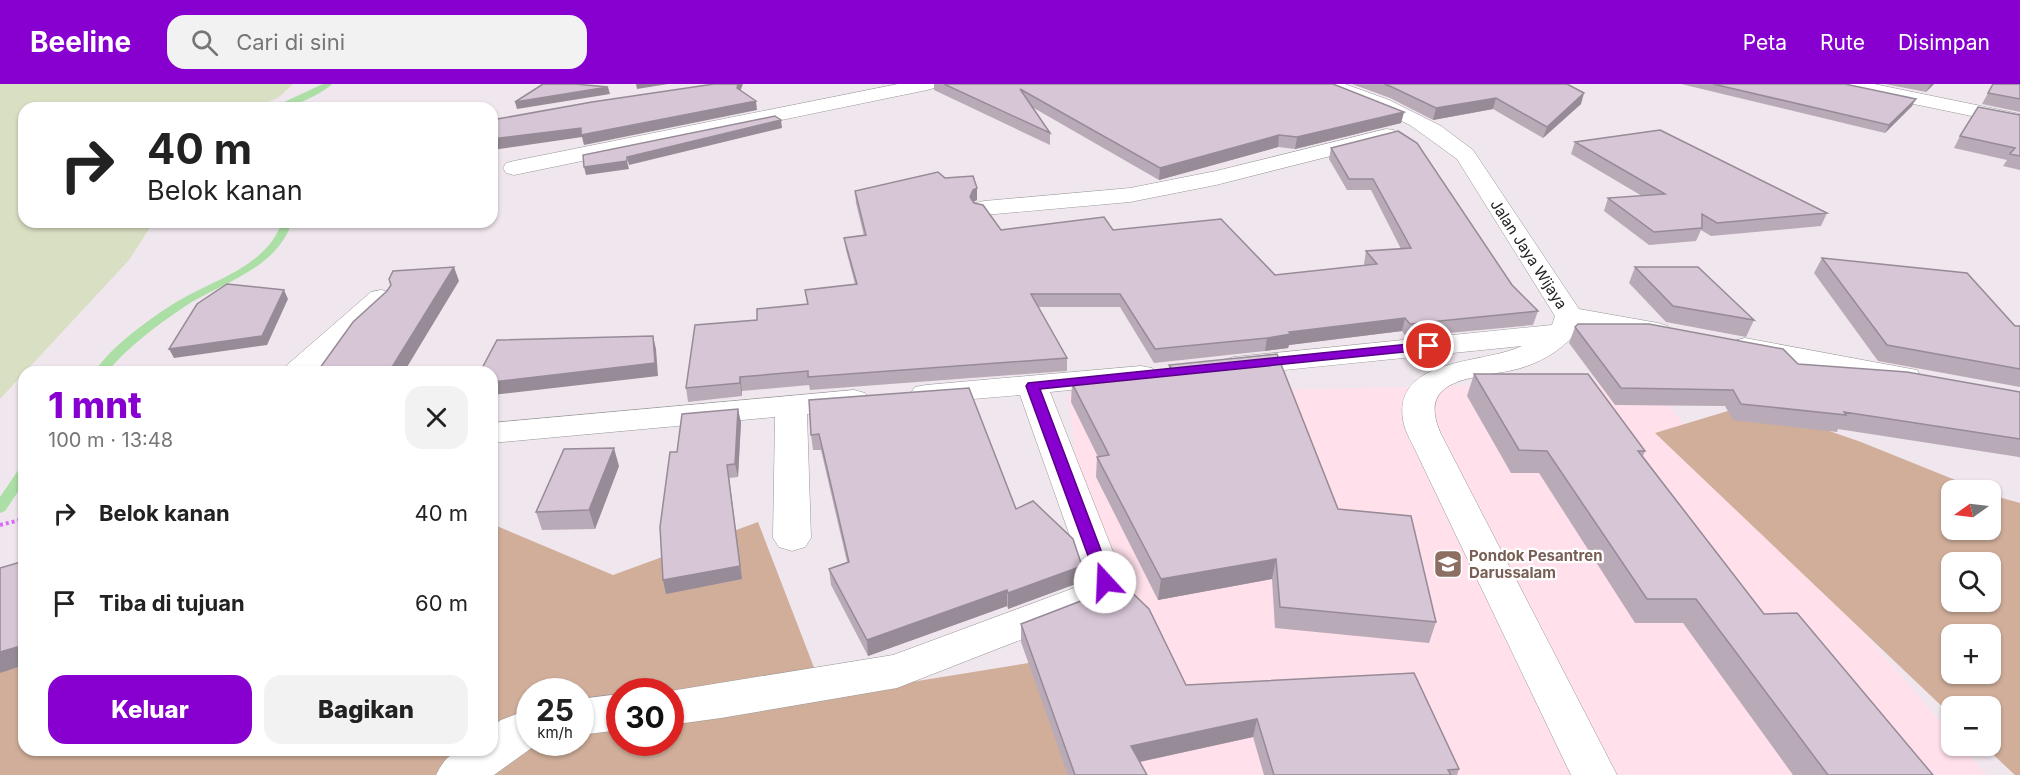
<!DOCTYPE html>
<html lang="id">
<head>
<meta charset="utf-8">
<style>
  body { margin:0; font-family:Inter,sans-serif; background:#f2f2f2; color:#222; height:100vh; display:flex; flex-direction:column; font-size:22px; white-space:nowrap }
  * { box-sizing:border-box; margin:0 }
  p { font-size:20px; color:#767676 }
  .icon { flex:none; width:33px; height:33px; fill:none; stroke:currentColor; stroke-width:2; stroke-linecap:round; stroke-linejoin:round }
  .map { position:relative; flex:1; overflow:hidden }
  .drawer { position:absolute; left:18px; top:282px; width:480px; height:390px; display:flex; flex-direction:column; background:#fff; border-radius:18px; box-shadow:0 2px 4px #0004 }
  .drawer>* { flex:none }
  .banner { position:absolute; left:18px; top:18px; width:480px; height:126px; border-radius:18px; box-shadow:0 2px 4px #0004; background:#fff; color:#222; overflow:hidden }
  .needle { width:39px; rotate:256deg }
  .controls { position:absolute; left:1941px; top:396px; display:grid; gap:12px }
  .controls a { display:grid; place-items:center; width:60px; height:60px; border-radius:12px; background:#fff; box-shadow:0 2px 4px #0004; font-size:30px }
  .speed { position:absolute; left:516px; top:594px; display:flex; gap:12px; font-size:30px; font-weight:700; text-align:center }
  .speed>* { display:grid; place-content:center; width:78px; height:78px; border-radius:50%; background:#fff; box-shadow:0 2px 4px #0004; line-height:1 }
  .speed small { font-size:15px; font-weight:400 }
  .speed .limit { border:9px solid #d22; background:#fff; color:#111 }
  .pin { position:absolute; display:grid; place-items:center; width:51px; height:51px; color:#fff; margin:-26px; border:3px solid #fff; border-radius:50%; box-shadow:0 2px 6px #0007 }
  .me { position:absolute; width:66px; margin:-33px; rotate:340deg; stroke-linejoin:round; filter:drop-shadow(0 0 4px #0008) }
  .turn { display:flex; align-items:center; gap:21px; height:126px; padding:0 30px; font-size:27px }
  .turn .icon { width:78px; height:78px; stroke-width:2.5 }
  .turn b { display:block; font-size:42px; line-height:51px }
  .round { display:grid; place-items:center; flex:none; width:63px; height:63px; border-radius:18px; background:#f2f2f2 }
  .headline { display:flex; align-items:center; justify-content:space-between; height:102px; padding:0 30px }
  h1 { font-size:36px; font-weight:800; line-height:45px; color:#8800cf }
  .action { display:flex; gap:12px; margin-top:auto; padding:12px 30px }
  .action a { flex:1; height:69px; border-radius:18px; background:#8800cf; color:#fff; font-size:24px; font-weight:800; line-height:69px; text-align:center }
  .action a+a { background:#f2f2f2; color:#222 }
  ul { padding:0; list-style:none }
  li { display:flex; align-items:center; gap:18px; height:90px; padding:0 30px }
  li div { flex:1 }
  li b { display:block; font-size:22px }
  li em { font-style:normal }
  header { display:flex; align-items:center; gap:36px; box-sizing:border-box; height:84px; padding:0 30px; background:#8800cf; color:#fff }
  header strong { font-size:28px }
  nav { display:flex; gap:33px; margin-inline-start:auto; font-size:21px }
  .search { width:420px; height:54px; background:#f2f2f2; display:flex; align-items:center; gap:15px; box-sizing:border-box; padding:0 21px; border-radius:18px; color:#767676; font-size:22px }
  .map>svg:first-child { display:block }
  .education { fill:#ffe0eb }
  .forest { fill:#d0ae9a; fill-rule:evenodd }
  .wetland { fill:#d9dfc3 }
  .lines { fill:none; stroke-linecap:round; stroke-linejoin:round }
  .stream { fill:#acdfa6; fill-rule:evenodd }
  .minor-casing { stroke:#979797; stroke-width:1 }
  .path { stroke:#d96bfc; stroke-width:4; stroke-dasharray:3 3; stroke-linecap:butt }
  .minor { fill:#fff; fill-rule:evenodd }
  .wall { fill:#b9aab8 }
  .shaded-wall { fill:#968b96 }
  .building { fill:#d7c6d6; stroke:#968b96; stroke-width:1.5 }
  .route { fill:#8800cf; stroke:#580087; stroke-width:1.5 }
  .labels { text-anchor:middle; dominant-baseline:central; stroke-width:4.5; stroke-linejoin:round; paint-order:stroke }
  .street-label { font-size:15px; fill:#202020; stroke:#fff }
  .education-label { font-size:15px; font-weight:bold; fill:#785e54; stroke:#fff; text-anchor:start }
</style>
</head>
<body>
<header>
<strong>Beeline</strong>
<div class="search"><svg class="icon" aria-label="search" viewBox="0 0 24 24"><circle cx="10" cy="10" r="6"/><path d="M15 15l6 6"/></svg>Cari di sini</div>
<nav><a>Peta</a><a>Rute</a><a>Disimpan</a></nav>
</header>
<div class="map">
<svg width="2020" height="691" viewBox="0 0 2020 691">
  <rect width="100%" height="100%" fill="#f0e6ed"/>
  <path class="education" d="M1647,297L1951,650L1952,662H1962L1987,691H1119L1068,311Z"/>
  <path class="forest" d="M1751,320L1861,358L1980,406H1952V446H1990L1991,411L2020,419V691H2015L1984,662H1990V622H1952L1951,631L1655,349ZM1952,478H1990V518H1952ZM1952,550H1990V590H1952Z
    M758,438L825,612L1047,576L1083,691H0V574L24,565V666H492V440L613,491ZM530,608H580V658H530ZM620,608H670V658H620Z"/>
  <path class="wetland" d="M0,0H293L278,14L251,24H24V138H151V142L129,176L0,315Z"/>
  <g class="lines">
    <path class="stream" d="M323,0H332C318,13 290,24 271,24Z
      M282,138H292C276,186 222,198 184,223C156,242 129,262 107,288H94C115,259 148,236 178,217C215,195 267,182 282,138Z
      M24,384V399L5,427L0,429V413L19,385Z"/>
    <g class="minor-casing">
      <path id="minor" d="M898,0H937L934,4L927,6L514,91L506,89L503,84L506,79L514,77Z
        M1316,0H1345L1389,16L1441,42L1473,66L1579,225L1658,239L1668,242L1673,248L1668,254L1658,257L1580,243C1567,263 1544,277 1521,284C1484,295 1413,289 1441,350L1617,691H1571L1419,374C1414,362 1405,349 1403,336C1393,273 1485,280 1522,262L1234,291L1223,288L1219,282L1223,276L1234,273L1552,241L1555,232L1457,75L1410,41L1375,25L1319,4Z
        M1836,0H1874L2020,30V42L1846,6L1839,4Z
        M1386,45L1394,46L1397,51L1394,56L1216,101L1130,118L984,131L975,129L972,124L975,119L984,117L1130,104L1216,87Z
        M381,206L391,208L395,214L391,220L316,288H283L287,281L371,208Z
        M1745,254L1906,284L1917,286L1921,293L1917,300L1906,302L1734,269L1730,263L1734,257Z
        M1141,282L1152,284L1156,291L1152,298L1050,308L1123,493L1122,504L1110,521L897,604L721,634L670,641V608H664L893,571L1082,501L1084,499L1083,489L1020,311L926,319L915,317L910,310L915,303L926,301Z
        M854,306L865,309L870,316L865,323L807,330L811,454L805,463L792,467L779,463L773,454L775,333L492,359V339Z
        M620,610V646L580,651V615Z
        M530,625V658H540L494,691H436C450,662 464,666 492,666V642L501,636Z"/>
    </g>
    <path class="path" d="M0,441L24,435"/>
    <use href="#minor" class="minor"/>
  </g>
  <path class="wall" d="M934,0H1333L1404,28L1401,39L1295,65L1278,63L1159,96L1032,23L1050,49V61L934,6Z
    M1352,0H1567L1581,20L1543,54L1493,25L1433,36L1390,14Z
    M1681,0H1845L1912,22L1885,49Z
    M1885,0H1934L1926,8Z
    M2020,0V28L1982,20L1988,9Z
    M2020,31V86L2003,82L2007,76L1954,64L1960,52Z
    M1398,47L1512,201L1538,227L1533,241L1406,253L1402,247L1289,261L1288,264L1265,267L1154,279L1120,223H1038L1067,274V287L810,306L809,301L742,307V312L688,318L686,304L757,236L807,220L805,206L855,200L846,166L844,154L864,152L856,119L855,107L945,94L977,104V116L973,118L1001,146H1113L1275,191L1365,181L1364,180L1366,167L1401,165L1371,106H1347L1329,75L1331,64Z
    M1575,58L1827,129L1821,142L1711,152L1701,146L1696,157L1649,161L1604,127L1608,114L1642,112L1571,70Z
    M1822,174L2015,242H2020V303L1878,277L1814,189Z
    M1635,183L1754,236L1746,253L1666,238L1629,199Z
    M1575,243L1798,280L2020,308V374L2019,373L1838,345L1837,348L1733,336L1725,322L1615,321L1569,259Z
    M1169,281L1338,425L1436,538L1429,559L1275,544L1272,495L1158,516L1096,393L1097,373H1098L1071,318L1072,299L1169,285Z
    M1474,290L1645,367L1643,372L1764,530L1933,691H1793L1683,539H1635L1539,389H1511L1467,312Z
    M809,316L1016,425L1081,498L1008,525L1007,522L868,572L831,501L829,485L847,478L821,366H813L811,351Z
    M741,338L738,393L729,394L742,495L666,510L663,496L677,368Z
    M619,382L595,445L542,446L536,428Z
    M1021,540L1186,601L1459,685L1457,691H1264L1253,653L1140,678L1147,691H1068L1021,558Z"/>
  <path class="shaded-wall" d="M636,0H668L637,5Z
    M738,0H743L738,13L737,4Z
    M1931,0H1934L1926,8L1930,1Z
    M608,3L610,10L517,25L515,18Z
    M1584,9L1581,20L1543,54L1547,43Z
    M1496,14L1493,25L1433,36L1436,24Z
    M1916,15L1912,22L1885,49L1889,41Z
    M756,17L757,26L584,61L582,53L492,66V55Z
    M1404,28L1401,39L1295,65L1297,53Z
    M781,36L782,44L629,81L627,73Z
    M1279,51L1278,63L1159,96L1160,84Z
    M627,77L629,85L586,91L584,83Z
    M977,104V116L973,118L970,113L973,106Z
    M454,183L459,197L404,288H389Z
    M284,206L288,215L267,261L174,274L169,265Z
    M1405,234L1402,247L1289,261L1288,264L1265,267L1267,254L1289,248Z
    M653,252L656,265L658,292L492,311V298Z
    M740,293L742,307V312L740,299Z
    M738,325L741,338L738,393L735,380Z
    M614,364L619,382L595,445L589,426Z
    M727,381L729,394L742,495L666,510L663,496Z
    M1276,475L1272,495L1158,516L1161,495Z
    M1082,482L1081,498L1008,525V509Z
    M1007,506V522L868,572L867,556Z
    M24,561V581L0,589V568Z
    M1257,635L1253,653L1129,680L1131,662Z"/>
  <path class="building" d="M543,0H575L608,3L515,18Z
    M714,0H738L737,4L756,17L581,51V44L492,55V36L592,18Z
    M944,0H1333L1404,28L1297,53L1279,51L1160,84L1020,5L1050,49Z
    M1384,0H1567L1584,9L1547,43L1496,14L1436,24L1392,3Z
    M1713,0H1845L1916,15L1889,41Z
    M1993,0H2020V15L1988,9Z
    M293,21L317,24H294Z
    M1978,23L2020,31V72L2010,70L2015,64L1960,52Z
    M775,32L781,36L627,73V77L584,83L583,71Z
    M1660,46L1827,129L1717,139L1702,130V144L1654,148L1608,114L1665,110L1575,58Z
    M1398,47L1417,59L1512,201L1538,227L1410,240L1405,234L1289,248L1291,250L1267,254L1155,265L1120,210H1031L1067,274L808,293V287L740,293V299L686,304L695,241L757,236V225L808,220L805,206L857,200L844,154L866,151L855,107L938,88L945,94L973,92L977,104L973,106L970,113L974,119L983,121L1001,146L1104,133L1113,146L1221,135L1275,191L1377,180L1366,167L1411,164L1373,95H1349L1331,64Z
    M1822,174L1967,189L2015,242H2020V285L1887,261Z
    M454,183L389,288H317L353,238L387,207L391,201L389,195L393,187Z
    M1635,183H1698L1754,236L1673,222Z
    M227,200L284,206L262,252L169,265L197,220Z
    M1578,240H1649L1783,265L1798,280L1907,288L2020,308V355L1844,328L1846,331L1741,320L1733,306L1621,304L1575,243Z
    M653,252L655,279L492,298V288H480L497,256Z
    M1277,270L1338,425L1411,432L1436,538L1280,523L1276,475L1161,495L1097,373L1109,371L1072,299L1172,285L1169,281Z
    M1474,290H1588L1645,367H1638L1764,530L1797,529L1933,691H1828L1696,515H1647L1547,367L1519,366Z
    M969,304L1016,425L1033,417L1073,455L1082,482L1008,509L1007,506L867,556L829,485L849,478L819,350L811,351L809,316Z
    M738,325L735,380L727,381L740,482L663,496L660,443L670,368H677L682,330Z
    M614,364L589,426L536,428L564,365Z
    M24,477V561L0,568V484Z
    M1119,496L1149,525L1186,601L1414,589L1459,685L1448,686L1451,691H1274L1257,635L1131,662L1147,691H1075L1021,540L1112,505Z"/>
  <path class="route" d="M1429,258L1433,259V265L1040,305L1113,498L1111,502H1099L1026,302L1028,299Z"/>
  <defs>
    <g id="school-square" transform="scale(1.5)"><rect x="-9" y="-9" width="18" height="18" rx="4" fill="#8d6e63" stroke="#fff"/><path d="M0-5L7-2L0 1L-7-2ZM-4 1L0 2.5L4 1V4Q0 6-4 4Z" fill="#fff"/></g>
  </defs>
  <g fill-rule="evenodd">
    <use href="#school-square" x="1448" y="480"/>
  </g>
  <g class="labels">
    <g class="street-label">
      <text transform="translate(1529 170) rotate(57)">Jalan Jaya Wijaya</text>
    </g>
    <g class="education-label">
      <text x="1469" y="471">Pondok Pesantren<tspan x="1469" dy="17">Darussalam</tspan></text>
    </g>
  </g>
</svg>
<div class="controls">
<a><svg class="needle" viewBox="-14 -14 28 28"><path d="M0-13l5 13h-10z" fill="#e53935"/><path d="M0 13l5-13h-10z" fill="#767676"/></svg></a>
<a><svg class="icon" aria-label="search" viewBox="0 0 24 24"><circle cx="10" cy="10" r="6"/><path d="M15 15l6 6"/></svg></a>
<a>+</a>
<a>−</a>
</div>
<div class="speed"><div>25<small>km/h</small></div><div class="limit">30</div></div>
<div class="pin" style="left:1429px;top:262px;background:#d93025"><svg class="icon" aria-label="arrive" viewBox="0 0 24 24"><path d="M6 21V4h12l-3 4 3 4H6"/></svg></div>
<svg class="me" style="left:1105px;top:498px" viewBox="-20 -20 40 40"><circle r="19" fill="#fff"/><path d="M0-13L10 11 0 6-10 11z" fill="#8800cf"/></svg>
<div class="banner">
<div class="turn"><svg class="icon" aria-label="right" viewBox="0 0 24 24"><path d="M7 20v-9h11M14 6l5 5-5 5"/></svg><div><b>40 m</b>Belok kanan</div></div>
</div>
<section class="drawer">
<div class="headline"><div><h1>1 mnt</h1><p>100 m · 13:48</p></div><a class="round"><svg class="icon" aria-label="close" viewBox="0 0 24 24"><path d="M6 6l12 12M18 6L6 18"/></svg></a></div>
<ul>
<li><svg class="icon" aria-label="right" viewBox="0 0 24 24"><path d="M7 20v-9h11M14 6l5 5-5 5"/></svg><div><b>Belok kanan</b></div><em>40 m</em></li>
<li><svg class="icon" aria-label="arrive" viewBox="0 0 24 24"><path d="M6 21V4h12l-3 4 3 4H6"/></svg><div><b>Tiba di tujuan</b></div><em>60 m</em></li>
</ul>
<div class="action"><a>Keluar</a><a>Bagikan</a></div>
</section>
</div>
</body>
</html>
